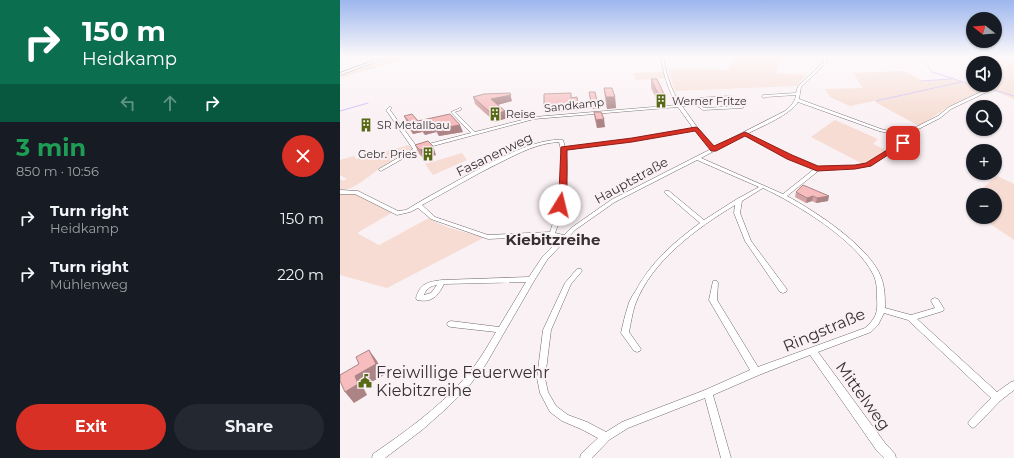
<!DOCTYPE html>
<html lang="en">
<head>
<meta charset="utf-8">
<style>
  body { margin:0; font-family:Montserrat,sans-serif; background:#242831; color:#f1f3f6; height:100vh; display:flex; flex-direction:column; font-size:15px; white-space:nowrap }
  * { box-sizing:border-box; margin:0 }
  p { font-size:13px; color:#9ea1a6 }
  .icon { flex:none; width:22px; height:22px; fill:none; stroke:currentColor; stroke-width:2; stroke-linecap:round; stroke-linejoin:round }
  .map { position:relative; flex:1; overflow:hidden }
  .drawer { display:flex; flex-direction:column; background:#171b24; width:340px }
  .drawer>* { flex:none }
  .top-card { background:#0b6e4f; color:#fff; overflow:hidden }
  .needle { width:26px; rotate:287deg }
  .buttons { position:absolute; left:626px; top:12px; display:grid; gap:8px }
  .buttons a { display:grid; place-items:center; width:36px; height:36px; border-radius:50%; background:#171b24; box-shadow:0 1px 3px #0004; font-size:20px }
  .pin { position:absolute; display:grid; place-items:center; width:34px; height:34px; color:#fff; margin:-17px; border-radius:8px; box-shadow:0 2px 6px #0006 }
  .me { position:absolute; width:44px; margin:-22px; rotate:9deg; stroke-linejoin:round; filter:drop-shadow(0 0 3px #0008) }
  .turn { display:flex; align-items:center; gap:14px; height:84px; padding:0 16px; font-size:18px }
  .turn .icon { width:52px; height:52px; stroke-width:2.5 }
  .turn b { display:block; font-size:28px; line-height:34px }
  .lanes { display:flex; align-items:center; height:38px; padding:0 16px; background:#0003; justify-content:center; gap:20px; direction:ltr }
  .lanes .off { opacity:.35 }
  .round { display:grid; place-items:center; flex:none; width:42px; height:42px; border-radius:21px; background:#242831 }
  .summary { display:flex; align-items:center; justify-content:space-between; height:68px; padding:0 16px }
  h1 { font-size:24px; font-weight:700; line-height:30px; color:#1e9e55 }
  .primary-button { display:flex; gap:8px; margin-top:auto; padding:8px 16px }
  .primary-button a { flex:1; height:46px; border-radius:24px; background:#d93025; color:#fff; font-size:16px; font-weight:700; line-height:46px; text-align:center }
  .primary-button a+a { background:#242831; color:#f1f3f6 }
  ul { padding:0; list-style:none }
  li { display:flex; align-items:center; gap:12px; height:56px; padding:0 16px }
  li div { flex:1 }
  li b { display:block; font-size:15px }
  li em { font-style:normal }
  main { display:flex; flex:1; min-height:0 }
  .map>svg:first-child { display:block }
  .green { fill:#f6dcd2 }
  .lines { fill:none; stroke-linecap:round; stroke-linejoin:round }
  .stream { stroke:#cab9f8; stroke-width:1 }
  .minor-casing { stroke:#6f686b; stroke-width:1 }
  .minor { fill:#fff; fill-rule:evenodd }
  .wall { fill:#d4a2a3 }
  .shaded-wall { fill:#ac8485 }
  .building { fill:#f6bcbe; stroke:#ac8485 }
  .route { fill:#d93025; stroke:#8d1f18 }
  .labels { text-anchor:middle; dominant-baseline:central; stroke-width:4; stroke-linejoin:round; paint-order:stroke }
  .far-poi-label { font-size:11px; fill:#363234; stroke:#faf1f4; text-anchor:start }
  .far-street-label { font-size:11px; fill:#363234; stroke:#faf1f4 }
  .street-label { font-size:13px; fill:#363234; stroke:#faf1f4 }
  .quarter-label { font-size:15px; font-weight:bold; fill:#362f32; stroke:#faf1f4 }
  .near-street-label { font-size:16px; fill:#363234; stroke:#faf1f4 }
  .near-poi-label { font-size:16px; fill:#363234; stroke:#faf1f4; text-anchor:start }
</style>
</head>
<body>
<main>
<section class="drawer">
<div class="top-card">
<div class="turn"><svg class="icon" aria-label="right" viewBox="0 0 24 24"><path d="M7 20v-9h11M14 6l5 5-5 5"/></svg><div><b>150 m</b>Heidkamp</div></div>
<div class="lanes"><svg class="icon off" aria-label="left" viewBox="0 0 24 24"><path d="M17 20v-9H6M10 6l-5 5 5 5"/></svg><svg class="icon off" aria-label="ahead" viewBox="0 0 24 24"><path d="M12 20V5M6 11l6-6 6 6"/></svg><svg class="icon" aria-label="right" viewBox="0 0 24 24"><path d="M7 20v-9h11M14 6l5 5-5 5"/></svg></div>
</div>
<div class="summary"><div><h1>3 min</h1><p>850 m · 10:56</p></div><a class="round" style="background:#d93025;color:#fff"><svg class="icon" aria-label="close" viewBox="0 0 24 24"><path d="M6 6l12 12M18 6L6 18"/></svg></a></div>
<ul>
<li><svg class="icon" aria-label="right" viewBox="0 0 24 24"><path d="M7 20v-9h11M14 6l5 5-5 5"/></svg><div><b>Turn right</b><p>Heidkamp</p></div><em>150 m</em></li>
<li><svg class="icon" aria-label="right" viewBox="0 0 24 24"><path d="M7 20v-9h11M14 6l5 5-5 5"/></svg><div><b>Turn right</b><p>Mühlenweg</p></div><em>220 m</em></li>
</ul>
<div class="primary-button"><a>Exit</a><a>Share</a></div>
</section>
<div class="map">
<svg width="674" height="458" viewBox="0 0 674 458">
  <rect width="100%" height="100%" fill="#faf1f4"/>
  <path class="green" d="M51,56H77L0,78V74Z
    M394,56H462L463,59L484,60V62L439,58L436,73L466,75L456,86L335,91L328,69L388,70Z
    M655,58L674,60V99L651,90L659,80Z
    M564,71L582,81L612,79L646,89L608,107L579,126L535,102L558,96L510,106L490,97L485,89L523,88L513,73Z
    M324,72L326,78L296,80L293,73Z
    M495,120L538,139L533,144L548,151L537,158L523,164L471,137Z
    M69,145L72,149C63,154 52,160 43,166C30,175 16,189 0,191V179L3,181L7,179L0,175V160L14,156L16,159Z
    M122,153L127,160L93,175L85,164Z
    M657,176L674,184V240L640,217H655V195H634Z
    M0,193H15L53,212L17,233L39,245L89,218C106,229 125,232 145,237L47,288L0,275Z"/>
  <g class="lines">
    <path class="stream" d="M581,56L592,72L633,85
      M581,81L611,79
      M634,85L647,89
      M651,89L674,96
      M536,101L621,82
      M0,111L28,103"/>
    <g class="minor-casing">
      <path id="minor" d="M46,56H51L0,75V73Z
        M321,56H323C326,74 331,89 340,104L355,103L354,99L356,98L390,96L404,107L402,108L363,110L356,105L342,106L357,127L374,147L445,111C450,106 455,103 456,95L426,97L424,98L422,97L423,95L456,93L458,86L484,62V56H486L487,62L461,87L459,99L541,129L562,134L598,116L609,107L647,89H649V91L611,109L600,118L565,136V144L530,166L515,168L477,169L447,158L404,135L361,158L443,194L473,170H477V172L447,196C475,211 530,247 541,277C545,287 545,298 545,308L571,315L595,308L591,301L592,299L595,298L598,299L604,309L603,311L577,319L657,392L671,382L674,381V390L660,401L636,426L633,428L630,426L628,423L630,420L651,398L568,320L544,313L538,325L531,332L478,352L545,443L555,454L556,458H544L537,451L470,355L419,375L373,395L391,458H381L365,398L288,428L269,440L252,458H240L241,454L258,438L241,429L222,421L210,412L200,393L197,378L203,330L225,283L237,269H241L242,271L231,284L211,330L205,378L208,392L216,406L228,415L247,422L266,432L282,422L365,390L410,370L369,300L373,281H377L378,283L377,300L418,367L525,328C536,318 538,313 537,298C537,290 537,282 533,274C516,240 457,204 423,188L402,201L400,213L411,241L446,288L447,290L446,292L443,293L440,292L405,241L394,213L395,205C357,228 311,261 295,305C292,314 291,323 289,332L301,349L300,351L297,352L294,351L281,333C283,324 285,315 288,306C289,301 292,296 295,292C310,263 334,242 360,223L325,193L324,192L325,191H329L364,220L397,199L419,187L357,160L275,202L235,230L207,260L194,281L146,364L129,386L108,407L82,430L45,458H32L33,454C65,432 97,409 123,380C136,366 146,349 156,332L111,327L108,326L107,324L108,322L111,321L159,327L186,282L104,284C98,296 92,303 77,300L76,298C80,283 88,282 102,280L189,277L203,256L221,238L212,236L148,239L91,219L78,208L70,212L57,215L15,194H0V190L18,191L58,211L66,210C82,200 99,191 115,182C141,168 193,137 223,140L225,147L292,139L353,128L338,107L194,119L78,150L41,171L39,170V169L73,149L46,110L49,107H51L52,108L50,110L77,147L131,133L111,112L120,108H121V110L115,112L135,132L194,117L337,105C328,89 323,74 321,56ZM389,98L399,106L364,108L359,104L358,100ZM458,102L539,131L561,136V142L527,164L515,166L478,167L451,156L407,134C422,126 450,115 458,102ZM355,130L371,149L271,200L231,228L224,235L215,233C225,207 229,178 226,150L292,141ZM219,142C227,168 219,207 210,232L148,235L95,217L82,205C108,191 134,175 161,162C179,153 198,143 219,142ZM97,285L91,293L84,295C86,289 90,286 97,285Z"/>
    </g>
    <use href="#minor" class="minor"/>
  </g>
  <path class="wall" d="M311,79L325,103L319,104L311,88Z
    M264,88L275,97L276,108L267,109L265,99Z
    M133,97L172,101L158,105L167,118L155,122L135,104Z
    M254,112L265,127L257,128L255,120Z
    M64,116L78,121L123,132L99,136L96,132L85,135L82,132L73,134L70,130Z
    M75,145L96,155L83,158L79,154Z
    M463,185L488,201L476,203L472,201L466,203L455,197L456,192Z"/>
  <path class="shaded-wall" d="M170,93L172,101L153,106L151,99Z
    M318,94H324L325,103L319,104Z
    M266,97H275L276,108L267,109Z
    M257,101L258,109H252L251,102Z
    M238,104L239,110L205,113L204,107Z
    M165,111L167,118L155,122L153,115Z
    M264,119L265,127L257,128L256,120Z
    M80,125L82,132L73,134L70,128Z
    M93,125L96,132L85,135L82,128Z
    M120,125L123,132L99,136L96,129Z
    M93,146L96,155L83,158L80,150Z
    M473,196L472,201L466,203L467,198Z
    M489,196L488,201L476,203L477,198Z
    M29,350L37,361L44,375L23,387L27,395L14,403L5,392L15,376Z"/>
  <path class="building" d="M311,79H317L324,94H318Z
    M264,88H272L275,97H266Z
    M249,92H255L257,101L251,102Z
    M170,93L171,95L151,99L165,111L153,115L133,97L144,94Z
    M231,93V98L237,97L238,104L204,107V94Z
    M254,112H261L264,119L256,120Z
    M72,114L78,121L110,114L120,125L96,129L93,125L82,128L80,125L70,128L67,124L70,123L64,116Z
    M88,141L93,146L80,150L75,145Z
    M463,185L489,196L477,198L473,196L467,198L456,192Z
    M29,350L36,364L15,376L18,384L5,392L0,381V375L19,364L16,357Z"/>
  <linearGradient id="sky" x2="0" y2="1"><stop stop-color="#9cb6ee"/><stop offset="0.47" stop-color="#fdf9fa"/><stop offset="1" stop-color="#fdf9fa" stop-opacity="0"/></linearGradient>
  <rect width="674" height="120" fill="url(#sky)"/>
  <path class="route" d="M356,127L358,128L374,146L405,132L452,155L478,166L515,165L526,163L560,142L566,143L531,166L515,169L477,171L447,159L405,136L376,151H371L355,131L292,142L227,150V192L223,206H217L216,205L219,192L221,147L292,138Z"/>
  <defs>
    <g id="building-bare" transform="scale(1.08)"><path d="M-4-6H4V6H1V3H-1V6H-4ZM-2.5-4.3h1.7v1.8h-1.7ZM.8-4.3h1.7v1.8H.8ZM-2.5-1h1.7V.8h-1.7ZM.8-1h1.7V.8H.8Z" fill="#576915" stroke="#faf1f4" stroke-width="2.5" paint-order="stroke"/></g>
    <g id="civic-bare" transform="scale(1.08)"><path d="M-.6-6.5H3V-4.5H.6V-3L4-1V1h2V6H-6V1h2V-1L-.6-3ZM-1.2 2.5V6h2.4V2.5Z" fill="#576915" stroke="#faf1f4" stroke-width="2.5" paint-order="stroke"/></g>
  </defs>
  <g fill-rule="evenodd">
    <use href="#building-bare" x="321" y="101"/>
    <use href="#building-bare" x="155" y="114"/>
    <use href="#building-bare" x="26" y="125"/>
    <use href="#building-bare" x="88" y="154"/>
    <use href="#civic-bare" x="25" y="381"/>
  </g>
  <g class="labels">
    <g class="far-poi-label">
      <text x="332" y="101">Werner Fritze</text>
      <text x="166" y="114">Reise</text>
      <text x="37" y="125">SR Metallbau</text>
      <text x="77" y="154" text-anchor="end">Gebr. Pries</text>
    </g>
    <g class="far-street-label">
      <text transform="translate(234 105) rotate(-6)">Sandkamp</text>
    </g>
    <g class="street-label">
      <text transform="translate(154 154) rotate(-26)">Fasanenweg</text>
      <text transform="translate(291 180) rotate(-29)">Hauptstraße</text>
    </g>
    <g class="quarter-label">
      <text x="213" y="239">Kiebitzreihe</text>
    </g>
    <g class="near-street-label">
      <text transform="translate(484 330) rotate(-23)">Ringstraße</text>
      <text transform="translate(523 396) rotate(54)">Mittelweg</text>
    </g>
    <g class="near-poi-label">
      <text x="36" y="372">Freiwillige Feuerwehr<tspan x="36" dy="18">Kiebitzreihe</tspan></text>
    </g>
  </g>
</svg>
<div class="buttons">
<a><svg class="needle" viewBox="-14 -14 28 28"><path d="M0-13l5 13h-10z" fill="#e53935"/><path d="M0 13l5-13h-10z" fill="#9ea1a6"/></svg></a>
<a><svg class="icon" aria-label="sound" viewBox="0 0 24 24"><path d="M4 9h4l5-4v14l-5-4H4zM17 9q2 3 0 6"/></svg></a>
<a><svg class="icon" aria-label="search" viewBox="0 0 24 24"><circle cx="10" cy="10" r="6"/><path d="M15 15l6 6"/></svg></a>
<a>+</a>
<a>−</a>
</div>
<div class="pin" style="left:563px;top:143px;background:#d93025"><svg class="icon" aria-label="arrive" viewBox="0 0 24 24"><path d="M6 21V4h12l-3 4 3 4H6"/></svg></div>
<svg class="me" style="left:220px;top:205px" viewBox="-20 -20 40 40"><circle r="19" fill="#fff"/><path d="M0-13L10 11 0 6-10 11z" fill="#d93025"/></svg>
</div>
</main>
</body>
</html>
